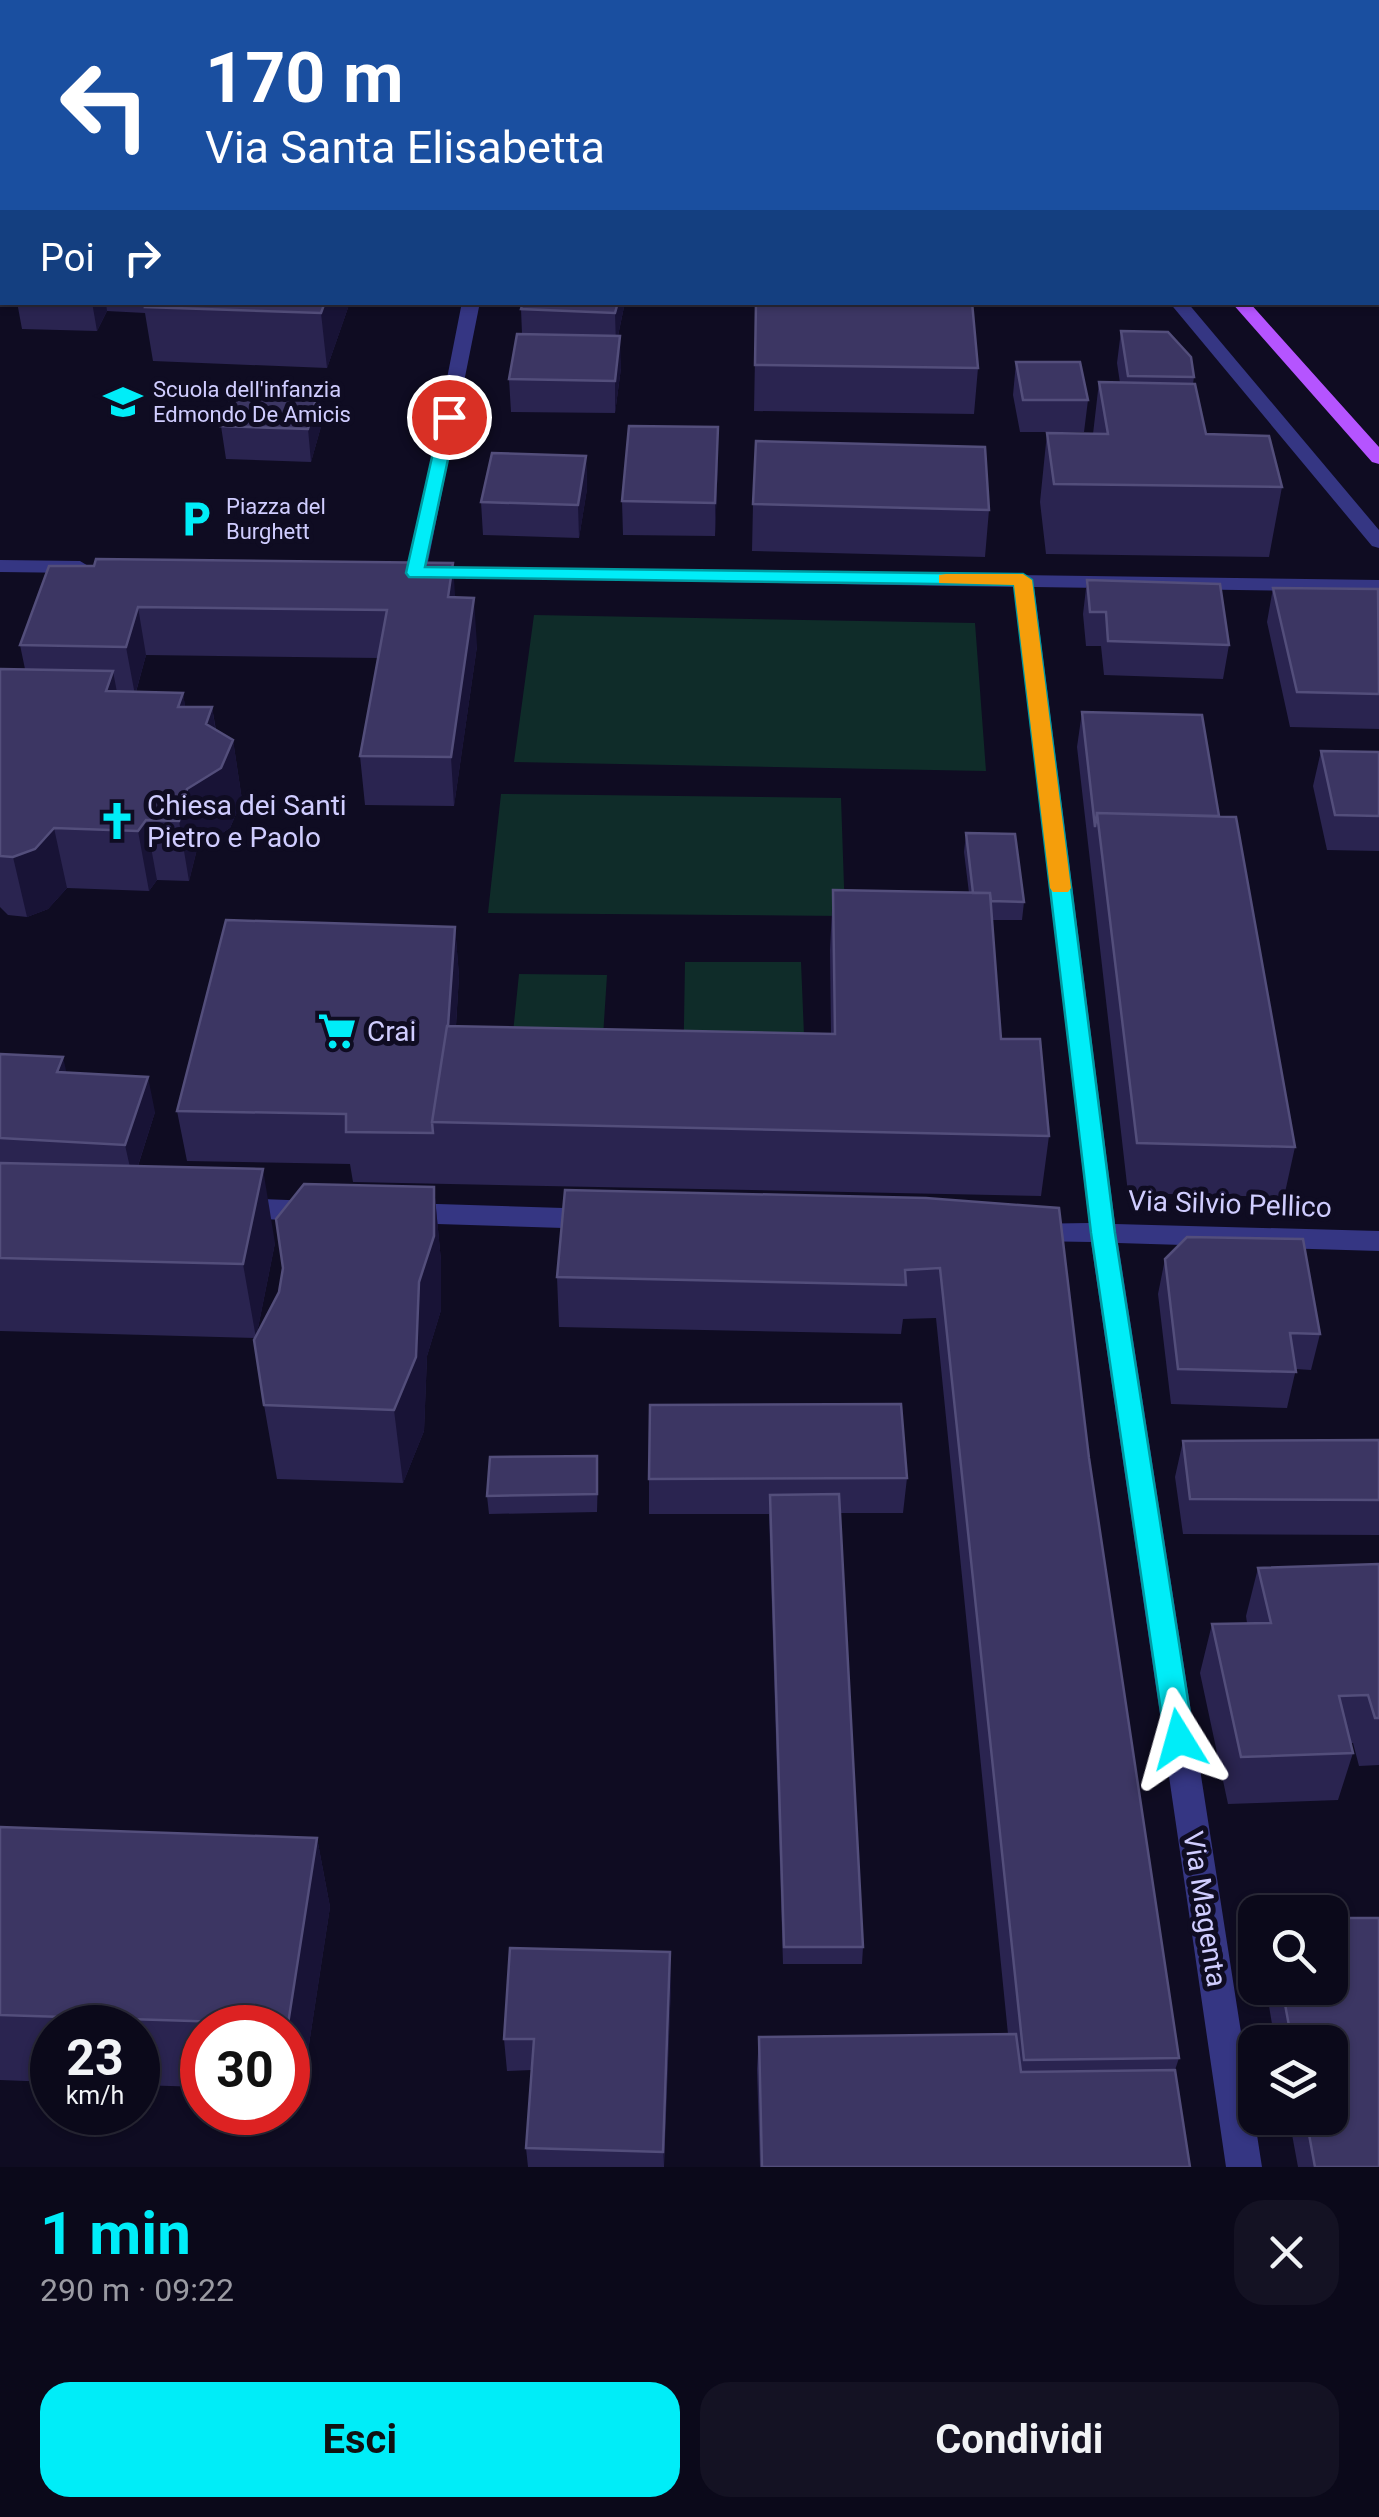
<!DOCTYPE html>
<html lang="it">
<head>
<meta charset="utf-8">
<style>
  body { margin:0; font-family:Roboto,sans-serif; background:#141223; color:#f1f3f6; height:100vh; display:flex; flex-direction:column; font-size:38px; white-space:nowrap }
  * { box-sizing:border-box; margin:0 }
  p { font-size:32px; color:#9a9aa2 }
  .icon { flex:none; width:55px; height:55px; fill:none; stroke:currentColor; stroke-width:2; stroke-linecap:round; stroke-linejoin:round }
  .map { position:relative; height:2167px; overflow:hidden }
  .drawer { display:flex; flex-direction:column; background:#0b091a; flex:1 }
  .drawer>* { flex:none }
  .banner { position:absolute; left:0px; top:0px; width:1380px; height:305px; box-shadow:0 2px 8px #0004,0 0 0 2px #2b2a39; background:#1a4fa0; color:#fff; overflow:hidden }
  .fabs { position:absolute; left:1238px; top:1895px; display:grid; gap:20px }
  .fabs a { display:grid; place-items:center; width:110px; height:110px; border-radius:20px; background:#0b091a; box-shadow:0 2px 8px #0004,0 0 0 2px #2b2a39; font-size:50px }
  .speed { position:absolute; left:30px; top:2005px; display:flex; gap:20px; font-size:50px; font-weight:700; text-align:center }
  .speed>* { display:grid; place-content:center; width:130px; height:130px; border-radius:50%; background:#0b091a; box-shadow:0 2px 8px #0004,0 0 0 2px #2b2a39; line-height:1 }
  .speed small { font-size:25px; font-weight:400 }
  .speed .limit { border:15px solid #d22; background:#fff; color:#111 }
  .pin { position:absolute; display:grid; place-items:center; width:85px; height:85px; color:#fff; margin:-42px; border:5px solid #fff; border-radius:50%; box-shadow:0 2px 10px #0007 }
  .me { position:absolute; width:110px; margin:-55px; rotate:352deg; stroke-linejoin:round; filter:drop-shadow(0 0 8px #0008) }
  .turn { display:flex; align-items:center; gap:35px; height:210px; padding:0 40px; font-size:45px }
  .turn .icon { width:130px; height:130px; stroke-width:2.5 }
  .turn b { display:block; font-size:70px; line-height:85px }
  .then { display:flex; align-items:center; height:95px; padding:0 40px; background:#0003; gap:20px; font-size:38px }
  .round { display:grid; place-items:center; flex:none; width:105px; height:105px; border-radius:30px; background:#141223 }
  .summary { display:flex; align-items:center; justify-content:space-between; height:170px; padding:0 40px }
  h1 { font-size:60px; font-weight:700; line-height:75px; color:#00edf8 }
  .primary-button { display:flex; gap:20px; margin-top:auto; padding:20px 40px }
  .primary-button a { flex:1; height:115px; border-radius:30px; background:#00edf8; color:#111; font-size:40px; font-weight:700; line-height:115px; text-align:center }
  .primary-button a+a { background:#141223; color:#f1f3f6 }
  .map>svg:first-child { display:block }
  .green { fill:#0f2c29 }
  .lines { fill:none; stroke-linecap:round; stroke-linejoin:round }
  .minor { fill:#353683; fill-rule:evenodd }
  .primary { fill:#b554ff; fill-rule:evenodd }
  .wall { fill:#2a2450 }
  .shaded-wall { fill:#181336 }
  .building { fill:#3c3663; stroke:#534e7b; stroke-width:2.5 }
  .route { fill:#00edf8; stroke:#009aa1; stroke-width:2.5 }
  .slow { fill:#f59e0b }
  .labels { text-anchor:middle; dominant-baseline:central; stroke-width:10; stroke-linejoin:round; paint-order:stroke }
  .far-poi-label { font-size:22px; fill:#d0cdff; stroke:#0f0c22; text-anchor:start }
  .poi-label { font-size:28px; fill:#d0cdff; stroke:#0f0c22; text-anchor:start }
  .street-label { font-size:28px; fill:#d0cdff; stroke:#0f0c22 }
</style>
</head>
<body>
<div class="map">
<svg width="1379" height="2167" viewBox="0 0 1379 2167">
  <rect width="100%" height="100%" fill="#0f0c22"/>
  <path class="green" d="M534,615L975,623L986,771L514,762Z
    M501,794L841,798L845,916L488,913Z
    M685,962H801L806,1084H683Z
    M519,974L607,975L600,1083L508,1082Z"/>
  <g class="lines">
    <path class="minor" d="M915,0H930L931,2H917Z
      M1378,246H1379V256H1378Z
      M462,302H480L427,567L1379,580V592L1034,587L1115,1224L1379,1231V1251L1118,1243L1262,2167H1226L1091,1242L1030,1241L1021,1238L1017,1231L1021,1224L1089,1223L1014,587L408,577L405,573L417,531Z
      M1169,302H1187L1379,530V548L1372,546Z
      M0,560L80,561L90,567L80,573L0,572Z
      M235,1198L315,1201L324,1204L328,1211L324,1218L315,1221L235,1218L226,1215L222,1208L226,1201Z
      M405,1203L595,1209L604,1212L608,1219L604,1226L595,1229L405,1223L396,1220L392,1213L396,1206Z"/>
    <path class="primary" d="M965,0H980L981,2H967Z
      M1231,302H1249L1379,447V464L1372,462Z"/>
  </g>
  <path class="wall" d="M0,0H155L154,2L68,1L0,4Z
    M781,0H865L864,2H781Z
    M1070,0H1206L1207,2H1071Z
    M1255,0H1379V14H1378V2H1255Z
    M0,12H2V203L0,208Z
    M1378,38H1379V95H1378Z
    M17,302H350L327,368L153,361L145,313L107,311L97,331L22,329Z
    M625,302L618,336L621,368L615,413L511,412L509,379L522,334L521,309Z
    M756,302L978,368L974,414L754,411Z
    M1121,331L1194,377L1193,384L1206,434L1282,487L1269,557L1046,554L1040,502L1047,433L1093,434L1099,382L1120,383L1117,363Z
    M1016,362L1088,400L1084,432H1020L1013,395Z
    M318,391L322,423L311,462L226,459L221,426Z
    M586,456L587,489L579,538L483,535L481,502Z
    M718,460L715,536L623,535L622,501Z
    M753,504L989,510L985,557L752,551Z
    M49,566L455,598L477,646L454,806L365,805L360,756L378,658L146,655L136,692L183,693L185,707H212L216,730L233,740L242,800L230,828L197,849L189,881L157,880L149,891L67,888L48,909L27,917L8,915L0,907V669H25L20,645Z
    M1087,580L1229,645L1223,679L1104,675L1101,646H1086L1083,614Z
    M1273,588L1379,594V729L1290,727L1267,622Z
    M1082,712L1219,816L1295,1147L1284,1197L1128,1193L1077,747Z
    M1321,751L1379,752V851L1327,850L1313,786Z
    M966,833L1024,902L1022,920H992L1001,1039L1049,1136L1041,1196L353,1182L350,1164L187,1161L177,1111L455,927L459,976L456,1026L831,1034L830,950L833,890L969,893L964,852Z
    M0,1054L67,1072L155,1112L138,1166L275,1243L257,1333L434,1187L441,1261V1310L427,1356L424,1431L403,1483L277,1479L264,1405L255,1338L0,1331Z
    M926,1198L1089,1458L1179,2058L1175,2070L1190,2167H760L757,2069L759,2037L1008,2034L936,1318L903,1319L901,1334L559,1327L557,1277Z
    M1165,1259L1320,1334L1311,1370L1296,1369L1287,1408L1171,1404L1158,1294Z
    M1379,1440V1535L1183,1534L1175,1477L1183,1441Z
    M598,1474L597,1512L489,1514L487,1496Z
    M907,1478L903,1513H840L863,1947L862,1964H783L769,1514H649V1479Z
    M1379,1564V1765L1359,1766L1353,1743H1350L1353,1753L1338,1800L1228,1804L1200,1673L1212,1624L1247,1623L1246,1616L1258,1568Z
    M0,1827L317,1838L330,1907L302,2090H288V2028H202V2087L138,2085V2028H52V2082L0,2080Z
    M671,1985L664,2167H528L526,2148L532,2070L507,2071L504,2039Z
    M1266,1988H1330L1379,2167H1298L1289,2118H1330V2042H1275Z"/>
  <path class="shaded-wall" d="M2,147V203L0,208V151Z
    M92,302H106L107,311L97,331Z
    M325,302H350L327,368L321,313Z
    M618,302H625L616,345L615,313Z
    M620,336L621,368L615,413V381Z
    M318,391L322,423L311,462L308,429Z
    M718,427V460L715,536V503Z
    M586,456L587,489L579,538L578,505Z
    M453,563L456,610L448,597Z
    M474,598L477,646L454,806L451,757Z
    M138,607L146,655L135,695L126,647Z
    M113,671L124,730L106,691Z
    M183,693L192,752L178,707Z
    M212,707L221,766L233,740L242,800L230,828L197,849L189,881L179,821L206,724Z
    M146,820L157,880L149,891L138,831Z
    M54,828L67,888L48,909L27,917L13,857Z
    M455,927L459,976L452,1087L435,1122Z
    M63,1057L71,1093L57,1072Z
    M148,1077L155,1112L133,1181L125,1145Z
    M263,1169L275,1243L256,1338L243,1264Z
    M434,1187L441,1261V1310L427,1356L424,1431L403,1483L394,1410L419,1282Z
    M317,1838L330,1907L302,2090L288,2024Z
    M670,1952L671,1985L663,2167V2152Z"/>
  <path class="building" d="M69,0H111L110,2H67Z
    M119,0H146L144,2H118Z
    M422,0H515V2H421Z
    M1141,0H1206L1207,2H1142Z
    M0,12H2V40H0Z
    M0,55H2L1,76H0Z
    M0,90H2V115L0,114Z
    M0,122H2V138H0Z
    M146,302H325L321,313L145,307Z
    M523,302H618L615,313L521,309Z
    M756,302H972L978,368L755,365Z
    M1121,331L1168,332L1191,357L1194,377L1128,376Z
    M517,334L620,336L615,381L509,379Z
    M1016,362H1080L1088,400H1023Z
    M1099,382L1195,384L1206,434L1269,436L1282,487L1054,484L1047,433L1108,434Z
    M235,387L318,391L308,429L221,426Z
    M629,426L718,427L715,503L622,501Z
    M756,441L985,447L989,510L753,504Z
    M492,453L586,456L578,505L481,502Z
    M96,559L453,563L448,597L474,598L451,757L360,756L387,610L138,607L126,647L20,645L49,566H94Z
    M1087,580L1220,584L1229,645L1108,641L1106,612H1090Z
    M1273,588L1378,589L1379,694L1297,692Z
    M0,669L113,671L106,691L183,693L178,707H212L206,724L233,740L221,768L187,789L179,821L146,820L138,831L54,828L35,849L13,857L0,856Z
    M1082,712L1202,715L1219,816L1097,813L1095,827Z
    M1321,751L1379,752V816L1335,815Z
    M1097,813L1236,817L1295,1147L1137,1143Z
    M966,833L1015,834L1024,902L991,901L990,893H973Z
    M833,890L990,893L1001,1039H1040L1049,1136L432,1122L447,1026L835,1034Z
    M226,920L455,927L448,1026H447L432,1122L433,1133L346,1132V1114L177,1111Z
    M0,1054L63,1057L57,1072L148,1077L125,1145L0,1138Z
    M0,1163L263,1169L243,1264L0,1258Z
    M304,1184L434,1187V1236L419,1282L416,1357L394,1410L264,1405L254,1340L279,1292L283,1268L276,1219Z
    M565,1190L926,1198L1059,1208L1089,1458L1179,2058L1024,2060L940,1268L905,1270L906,1285L557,1277Z
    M1187,1237L1303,1239L1320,1334L1290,1333L1296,1372L1178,1369L1165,1259Z
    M901,1404L907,1478L649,1479L650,1405Z
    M1379,1440V1500L1190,1499L1183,1441Z
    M597,1456V1494L487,1496L490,1457Z
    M839,1494L863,1947H784L770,1495Z
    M1379,1564V1718H1375L1368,1695L1339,1696L1353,1753L1241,1757L1212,1624L1271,1623L1258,1568Z
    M0,1827L317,1838L288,2024L0,2015Z
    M1330,1918H1379V2167H1315L1306,2118H1330V2042H1292L1282,1988H1330Z
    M510,1948L670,1952L663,2152L526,2148L534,2039H504Z
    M1016,2034L1021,2072L1175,2070L1190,2167H762L759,2037Z"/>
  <path class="route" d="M449,412L457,417L425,567L1023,574L1032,580L1115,1233L1194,1739L1189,1748L1179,1752L1169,1748L1165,1739L1091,1233L1014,585L409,577L406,573L441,417Z"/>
  <path class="slow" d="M946,574H1023L1032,580L1071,888L1068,892H1053L1050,888L1014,585L939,583V575Z"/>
  <defs>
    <g id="school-bare" transform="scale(3)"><path d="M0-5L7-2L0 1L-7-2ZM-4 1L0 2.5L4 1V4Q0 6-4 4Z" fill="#00edf8" stroke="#0f0c22" stroke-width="2.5" paint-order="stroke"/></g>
    <g id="parking-bare" transform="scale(3)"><path d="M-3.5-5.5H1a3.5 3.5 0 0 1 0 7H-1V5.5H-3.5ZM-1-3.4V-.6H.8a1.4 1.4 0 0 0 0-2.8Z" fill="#00edf8" stroke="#0f0c22" stroke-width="2.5" paint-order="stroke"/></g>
    <g id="church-bare" transform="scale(3)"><path d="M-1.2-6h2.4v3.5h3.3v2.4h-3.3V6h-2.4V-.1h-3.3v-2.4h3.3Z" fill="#00edf8" stroke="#0f0c22" stroke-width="2.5" paint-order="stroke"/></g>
    <g id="supermarket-bare" transform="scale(3)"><path d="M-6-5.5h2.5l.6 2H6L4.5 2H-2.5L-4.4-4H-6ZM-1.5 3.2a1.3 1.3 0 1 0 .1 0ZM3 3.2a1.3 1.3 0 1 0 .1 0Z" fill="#00edf8" stroke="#0f0c22" stroke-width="2.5" paint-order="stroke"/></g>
  </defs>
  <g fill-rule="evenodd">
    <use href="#school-bare" x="123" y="402"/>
    <use href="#parking-bare" x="196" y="519"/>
    <use href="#church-bare" x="117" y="821"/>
    <use href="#supermarket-bare" x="337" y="1031"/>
  </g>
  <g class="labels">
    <g class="far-poi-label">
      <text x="153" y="389">Scuola dell'infanzia<tspan x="153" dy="25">Edmondo De Amicis</tspan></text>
      <text x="226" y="506">Piazza del<tspan x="226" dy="25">Burghett</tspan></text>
    </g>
    <g class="poi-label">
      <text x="147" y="805">Chiesa dei Santi<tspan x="147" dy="32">Pietro e Paolo</tspan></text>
      <text x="367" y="1031">Crai</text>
    </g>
    <g class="street-label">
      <text transform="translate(1230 1204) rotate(2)">Via Silvio Pellico</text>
      <text transform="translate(1205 1909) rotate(81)">Via Magenta</text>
    </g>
  </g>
</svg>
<div class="fabs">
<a><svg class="icon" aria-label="search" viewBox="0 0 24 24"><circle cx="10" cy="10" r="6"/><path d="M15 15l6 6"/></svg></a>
<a><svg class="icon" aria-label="layers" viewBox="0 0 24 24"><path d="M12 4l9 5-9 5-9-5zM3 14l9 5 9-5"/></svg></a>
</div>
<div class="speed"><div>23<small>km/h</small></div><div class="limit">30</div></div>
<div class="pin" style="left:449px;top:417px;background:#d93025"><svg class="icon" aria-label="arrive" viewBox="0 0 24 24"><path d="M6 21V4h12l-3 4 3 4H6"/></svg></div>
<svg class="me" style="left:1179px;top:1739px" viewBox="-20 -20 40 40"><path d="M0-17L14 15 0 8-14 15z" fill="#00edf8" stroke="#fff" stroke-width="4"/></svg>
<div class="banner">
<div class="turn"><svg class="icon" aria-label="left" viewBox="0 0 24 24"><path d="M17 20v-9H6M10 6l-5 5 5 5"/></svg><div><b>170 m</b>Via Santa Elisabetta</div></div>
<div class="then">Poi<svg class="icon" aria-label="right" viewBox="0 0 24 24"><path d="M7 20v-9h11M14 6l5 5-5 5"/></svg></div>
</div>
</div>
<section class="drawer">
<div class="summary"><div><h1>1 min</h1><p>290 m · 09:22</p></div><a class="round"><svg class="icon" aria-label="close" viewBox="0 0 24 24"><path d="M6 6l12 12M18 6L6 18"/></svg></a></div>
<div class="primary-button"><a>Esci</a><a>Condividi</a></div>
</section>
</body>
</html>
